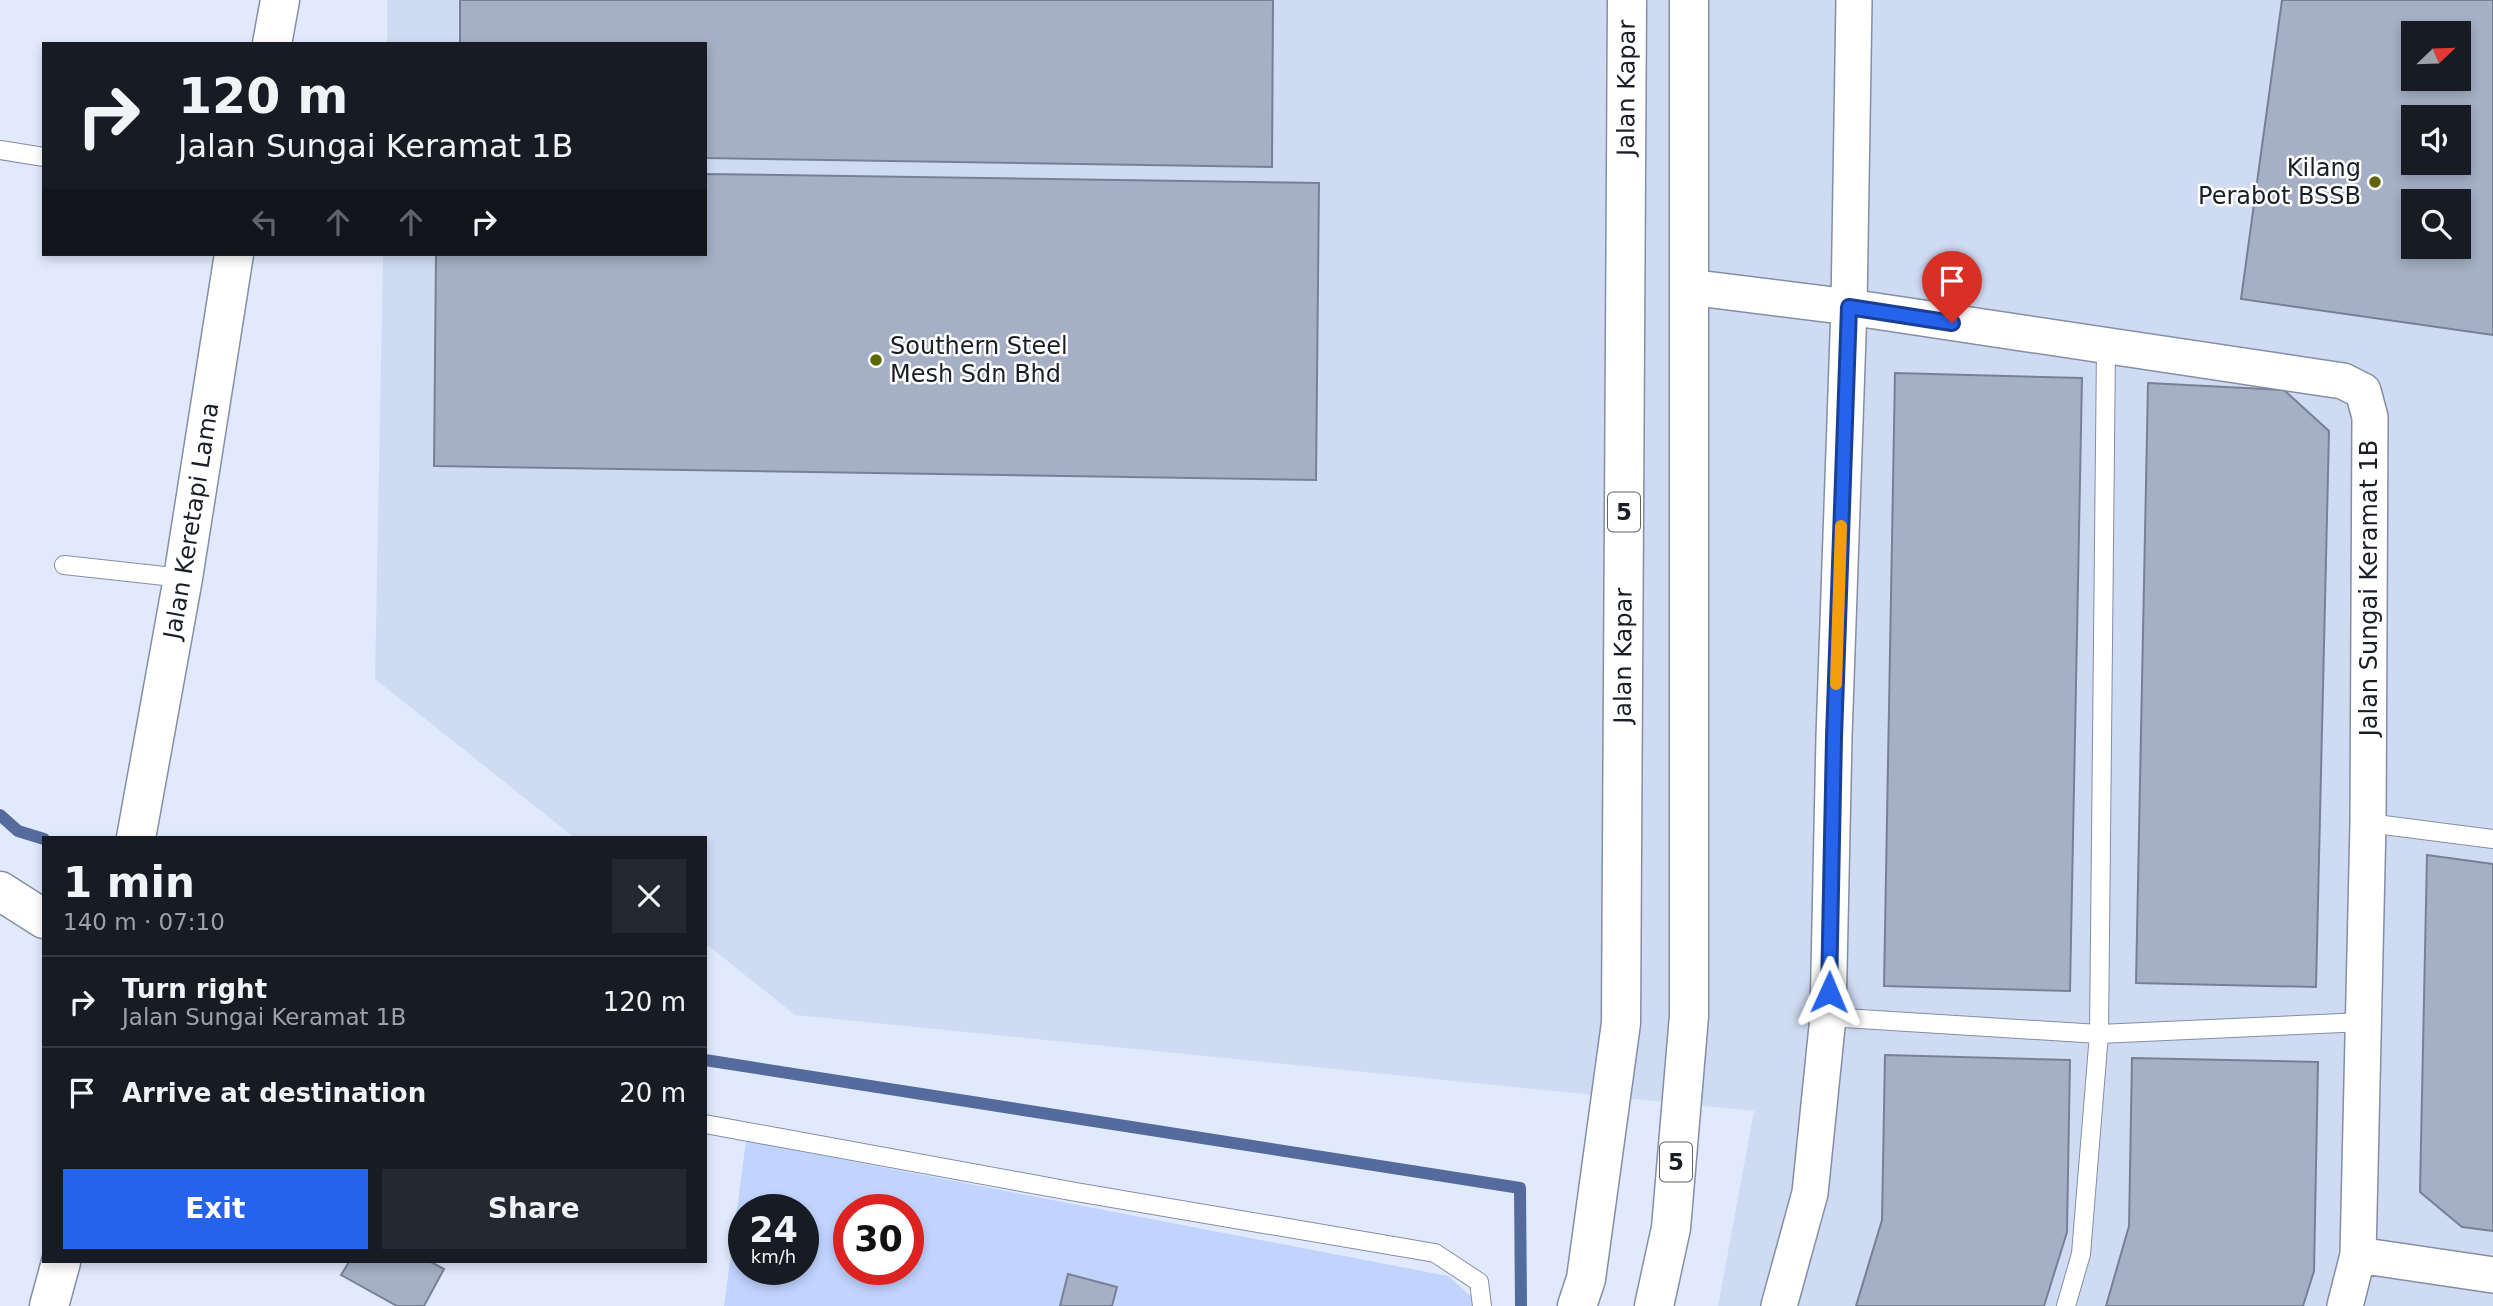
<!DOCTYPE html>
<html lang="en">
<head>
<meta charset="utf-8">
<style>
  body { margin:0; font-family:"DejaVu Sans",sans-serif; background:#242831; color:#f1f3f6; height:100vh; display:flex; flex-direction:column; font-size:26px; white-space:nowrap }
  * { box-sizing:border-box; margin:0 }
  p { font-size:23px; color:#9ea1a6 }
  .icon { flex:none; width:38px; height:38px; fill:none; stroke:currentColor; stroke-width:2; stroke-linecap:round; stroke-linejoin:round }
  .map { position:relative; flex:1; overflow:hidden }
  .drawer { position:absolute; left:42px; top:836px; width:665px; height:427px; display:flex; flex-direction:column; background:#171b24; border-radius:0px; box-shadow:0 4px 10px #0003 }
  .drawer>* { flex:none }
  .guide { position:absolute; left:42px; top:42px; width:665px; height:214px; border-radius:0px; box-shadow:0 4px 10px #0003; background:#171b24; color:#f1f3f6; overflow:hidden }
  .needle { width:46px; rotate:67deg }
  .buttons { position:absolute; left:2401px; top:21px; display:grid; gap:14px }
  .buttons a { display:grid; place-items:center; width:70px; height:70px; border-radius:0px; background:#171b24; box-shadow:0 4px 10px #0003; font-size:35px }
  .speed { position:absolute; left:728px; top:1194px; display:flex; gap:14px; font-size:35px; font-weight:700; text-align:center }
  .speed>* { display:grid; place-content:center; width:91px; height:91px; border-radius:50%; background:#171b24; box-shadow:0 4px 10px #0003; line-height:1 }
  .speed small { font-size:18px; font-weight:400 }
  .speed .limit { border:10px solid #d22; background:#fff; color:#111 }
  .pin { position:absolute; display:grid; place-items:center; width:60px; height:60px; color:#fff; margin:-72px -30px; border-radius:50% 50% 50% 0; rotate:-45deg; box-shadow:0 0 7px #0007 }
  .pin .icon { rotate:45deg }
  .me { position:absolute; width:77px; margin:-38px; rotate:1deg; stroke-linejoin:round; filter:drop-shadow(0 0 5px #0008) }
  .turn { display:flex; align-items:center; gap:24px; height:147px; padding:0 21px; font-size:32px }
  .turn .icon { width:91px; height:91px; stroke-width:2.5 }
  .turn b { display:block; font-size:49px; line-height:60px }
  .lanes { display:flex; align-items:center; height:66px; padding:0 21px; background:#0003; justify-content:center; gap:35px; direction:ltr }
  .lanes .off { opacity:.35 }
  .round { display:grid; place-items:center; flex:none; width:74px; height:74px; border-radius:0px; background:#242831 }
  .summary { display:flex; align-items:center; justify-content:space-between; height:119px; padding:0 21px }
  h1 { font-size:42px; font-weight:700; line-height:52px }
  .button { display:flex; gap:14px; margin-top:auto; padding:14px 21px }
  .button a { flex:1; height:80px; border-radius:0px; background:#2563eb; color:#fff; font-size:28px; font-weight:700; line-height:80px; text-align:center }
  .button a+a { background:#242831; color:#f1f3f6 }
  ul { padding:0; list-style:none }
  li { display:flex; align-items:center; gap:21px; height:91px; padding:0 21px; border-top:2px solid #363941 }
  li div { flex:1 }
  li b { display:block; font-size:26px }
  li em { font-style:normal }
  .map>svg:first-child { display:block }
  .built { fill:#cfdbf2; fill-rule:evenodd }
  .green { fill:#c1d4fe; fill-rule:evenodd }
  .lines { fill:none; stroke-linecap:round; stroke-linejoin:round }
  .stream { stroke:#566b9d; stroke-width:12 }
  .building { fill:#a5afc5; stroke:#778095; stroke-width:2; fill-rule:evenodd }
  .lane-casing { stroke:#848ea4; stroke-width:20 }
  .street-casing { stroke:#848ea4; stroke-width:38 }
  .secondary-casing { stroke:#848ea4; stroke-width:41 }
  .highway-casing { stroke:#848ea4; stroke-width:41 }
  .lane { stroke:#fff; stroke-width:18 }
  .street { stroke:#fff; stroke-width:35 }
  .secondary { stroke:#fff; stroke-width:38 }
  .highway { stroke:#fff; stroke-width:38 }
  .route-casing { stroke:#184099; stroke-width:18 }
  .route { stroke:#2563eb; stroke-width:12 }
  .slow { stroke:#f59e0b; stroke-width:12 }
  .poi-dot { fill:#5e6607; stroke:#fff; stroke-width:2.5 }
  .labels { text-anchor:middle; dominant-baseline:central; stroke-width:5; stroke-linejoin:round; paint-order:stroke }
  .shield { fill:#fff; stroke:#5e6166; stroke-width:2 }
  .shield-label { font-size:23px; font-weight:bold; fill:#191d25 }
  .street-label { font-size:24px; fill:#191d25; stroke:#fff }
  .poi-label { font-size:24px; fill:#191d25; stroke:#fff; text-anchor:end }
</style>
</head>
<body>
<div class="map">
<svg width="2493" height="1306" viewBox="0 0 2493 1306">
  <rect width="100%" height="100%" fill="#e1eafd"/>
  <path class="built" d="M387,0H2493V1306H1718L1754,1111L795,1015L705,943V838H575L375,679L383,254H705V44H387ZM2413,33H2459V79H2413ZM2413,117H2459V163H2413ZM2413,201H2459V247H2413Z"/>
  <path class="green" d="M746,1141L1448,1276L1474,1299L1473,1306H724ZM744,1209H803V1269H744ZM849,1209H908V1269H849Z"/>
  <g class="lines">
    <path class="stream" d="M0,815L18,831L44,839
      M705,1060L1520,1188L1521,1306"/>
  </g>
  <path class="building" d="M460,0H1273L1272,167L705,158V44H460Z
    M2282,0H2493V335L2241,299ZM2413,33H2459V79H2413ZM2413,117H2459V163H2413ZM2413,201H2459V247H2413Z
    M705,174L1319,183L1316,480L434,466L436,254H705Z
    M1895,373L2082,378L2070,991L1884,986Z
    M2148,383L2284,390L2329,431L2316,987L2136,983Z
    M2427,855L2493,864V1231L2462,1227L2420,1192Z
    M1885,1055L2070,1060L2067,1232L2044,1306H1856L1882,1220Z
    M2132,1058L2318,1062L2314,1271L2303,1306H2106L2129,1226Z
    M349,1262H431L444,1269L424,1306H397L341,1275Z
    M1068,1274L1117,1287L1112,1306H1060Z"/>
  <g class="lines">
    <g class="lane-casing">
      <path id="lane" d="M0,150L44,157
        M64,565L183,578
        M2368,823L2493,839
        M1828,1017L2099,1034L2364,1022
        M705,1124L1076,1192L1435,1253L1479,1282L1482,1306
        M2066,1306L2081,1254L2099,1034L2106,347"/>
    </g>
    <g class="street-casing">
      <path id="street" d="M1689,287L1849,307L2343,381L2363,391L2370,417L2368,823L2358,1255L2345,1306
        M2358,1255L2493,1275
        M1779,1306L1810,1193L1828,1017L1834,737L1849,307L1854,0"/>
    </g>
    <g class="secondary-casing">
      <g id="secondary">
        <path d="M272,44L280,0"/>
        <path id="s1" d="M136,838L183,578L234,254"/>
        <path d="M0,891L44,919"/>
        <path d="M49,1306L61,1262"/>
      </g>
    </g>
    <g class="highway-casing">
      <g id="highway">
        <path id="s2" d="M1577,1306L1586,1279L1621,1023L1627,0"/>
        <path d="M1654,1306L1671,1228L1689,1016V0"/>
      </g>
    </g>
    <use href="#lane" class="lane"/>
    <use href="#street" class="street"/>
    <use href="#secondary" class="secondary"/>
    <use href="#highway" class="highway"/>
  </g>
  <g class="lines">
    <g class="route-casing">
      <path id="route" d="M1829,992L1834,737L1849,307L1952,323"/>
    </g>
    <use href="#route" class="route"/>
    <path class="slow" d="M1836,684L1841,526"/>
  </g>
  <g class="poi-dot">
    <circle cx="2375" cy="182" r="7"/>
    <circle cx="876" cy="360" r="7"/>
  </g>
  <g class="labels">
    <g class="shield">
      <rect x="1608" y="492.5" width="32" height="39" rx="5"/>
      <rect x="1660" y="1142.5" width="32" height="39" rx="5"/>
    </g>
    <g class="shield-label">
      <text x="1624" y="512">5</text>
      <text x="1676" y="1162">5</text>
    </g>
    <g class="street-label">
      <text stroke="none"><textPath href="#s2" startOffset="1222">Jalan Kapar</textPath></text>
      <text stroke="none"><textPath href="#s1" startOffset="322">Jalan Keretapi Lama</textPath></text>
      <text transform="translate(2369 588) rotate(-90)">Jalan Sungai Keramat 1B</text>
      <text stroke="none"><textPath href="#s2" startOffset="654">Jalan Kapar</textPath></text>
    </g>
    <g class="poi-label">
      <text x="2361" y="168">Kilang<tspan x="2361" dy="28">Perabot BSSB</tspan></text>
      <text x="890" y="346" text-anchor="start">Southern Steel<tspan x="890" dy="28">Mesh Sdn Bhd</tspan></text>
    </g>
  </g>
</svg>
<div class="buttons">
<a><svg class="needle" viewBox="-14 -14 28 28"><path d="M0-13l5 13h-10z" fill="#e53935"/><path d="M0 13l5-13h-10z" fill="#9ea1a6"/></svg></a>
<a><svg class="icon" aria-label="sound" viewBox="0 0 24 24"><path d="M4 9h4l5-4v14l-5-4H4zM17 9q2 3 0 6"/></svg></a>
<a><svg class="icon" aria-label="search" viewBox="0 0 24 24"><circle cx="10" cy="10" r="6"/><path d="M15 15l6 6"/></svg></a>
</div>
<div class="speed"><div>24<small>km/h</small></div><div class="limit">30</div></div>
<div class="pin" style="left:1952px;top:323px;background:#d93025"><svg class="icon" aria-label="arrive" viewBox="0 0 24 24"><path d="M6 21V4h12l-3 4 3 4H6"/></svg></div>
<svg class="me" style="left:1829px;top:992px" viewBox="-20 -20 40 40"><path d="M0-17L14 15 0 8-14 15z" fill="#2563eb" stroke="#fff" stroke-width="4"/></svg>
<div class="guide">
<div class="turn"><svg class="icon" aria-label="right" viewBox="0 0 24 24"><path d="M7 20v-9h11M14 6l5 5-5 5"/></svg><div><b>120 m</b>Jalan Sungai Keramat 1B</div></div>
<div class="lanes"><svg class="icon off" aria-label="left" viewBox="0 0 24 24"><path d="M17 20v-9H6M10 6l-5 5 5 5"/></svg><svg class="icon off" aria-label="ahead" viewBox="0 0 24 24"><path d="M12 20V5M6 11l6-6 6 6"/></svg><svg class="icon off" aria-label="ahead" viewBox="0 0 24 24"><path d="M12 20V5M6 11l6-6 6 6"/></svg><svg class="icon" aria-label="right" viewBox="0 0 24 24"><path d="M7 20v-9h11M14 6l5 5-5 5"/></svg></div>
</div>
<section class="drawer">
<div class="summary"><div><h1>1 min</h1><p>140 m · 07:10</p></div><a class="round"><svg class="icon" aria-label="close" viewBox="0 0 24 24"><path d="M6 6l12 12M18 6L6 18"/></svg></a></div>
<ul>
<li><svg class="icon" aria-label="right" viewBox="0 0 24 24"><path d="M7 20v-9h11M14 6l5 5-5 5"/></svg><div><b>Turn right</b><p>Jalan Sungai Keramat 1B</p></div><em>120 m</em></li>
<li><svg class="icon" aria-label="arrive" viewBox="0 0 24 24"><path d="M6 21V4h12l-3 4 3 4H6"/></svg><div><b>Arrive at destination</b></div><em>20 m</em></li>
</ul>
<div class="button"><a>Exit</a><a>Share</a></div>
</section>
</div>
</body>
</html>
